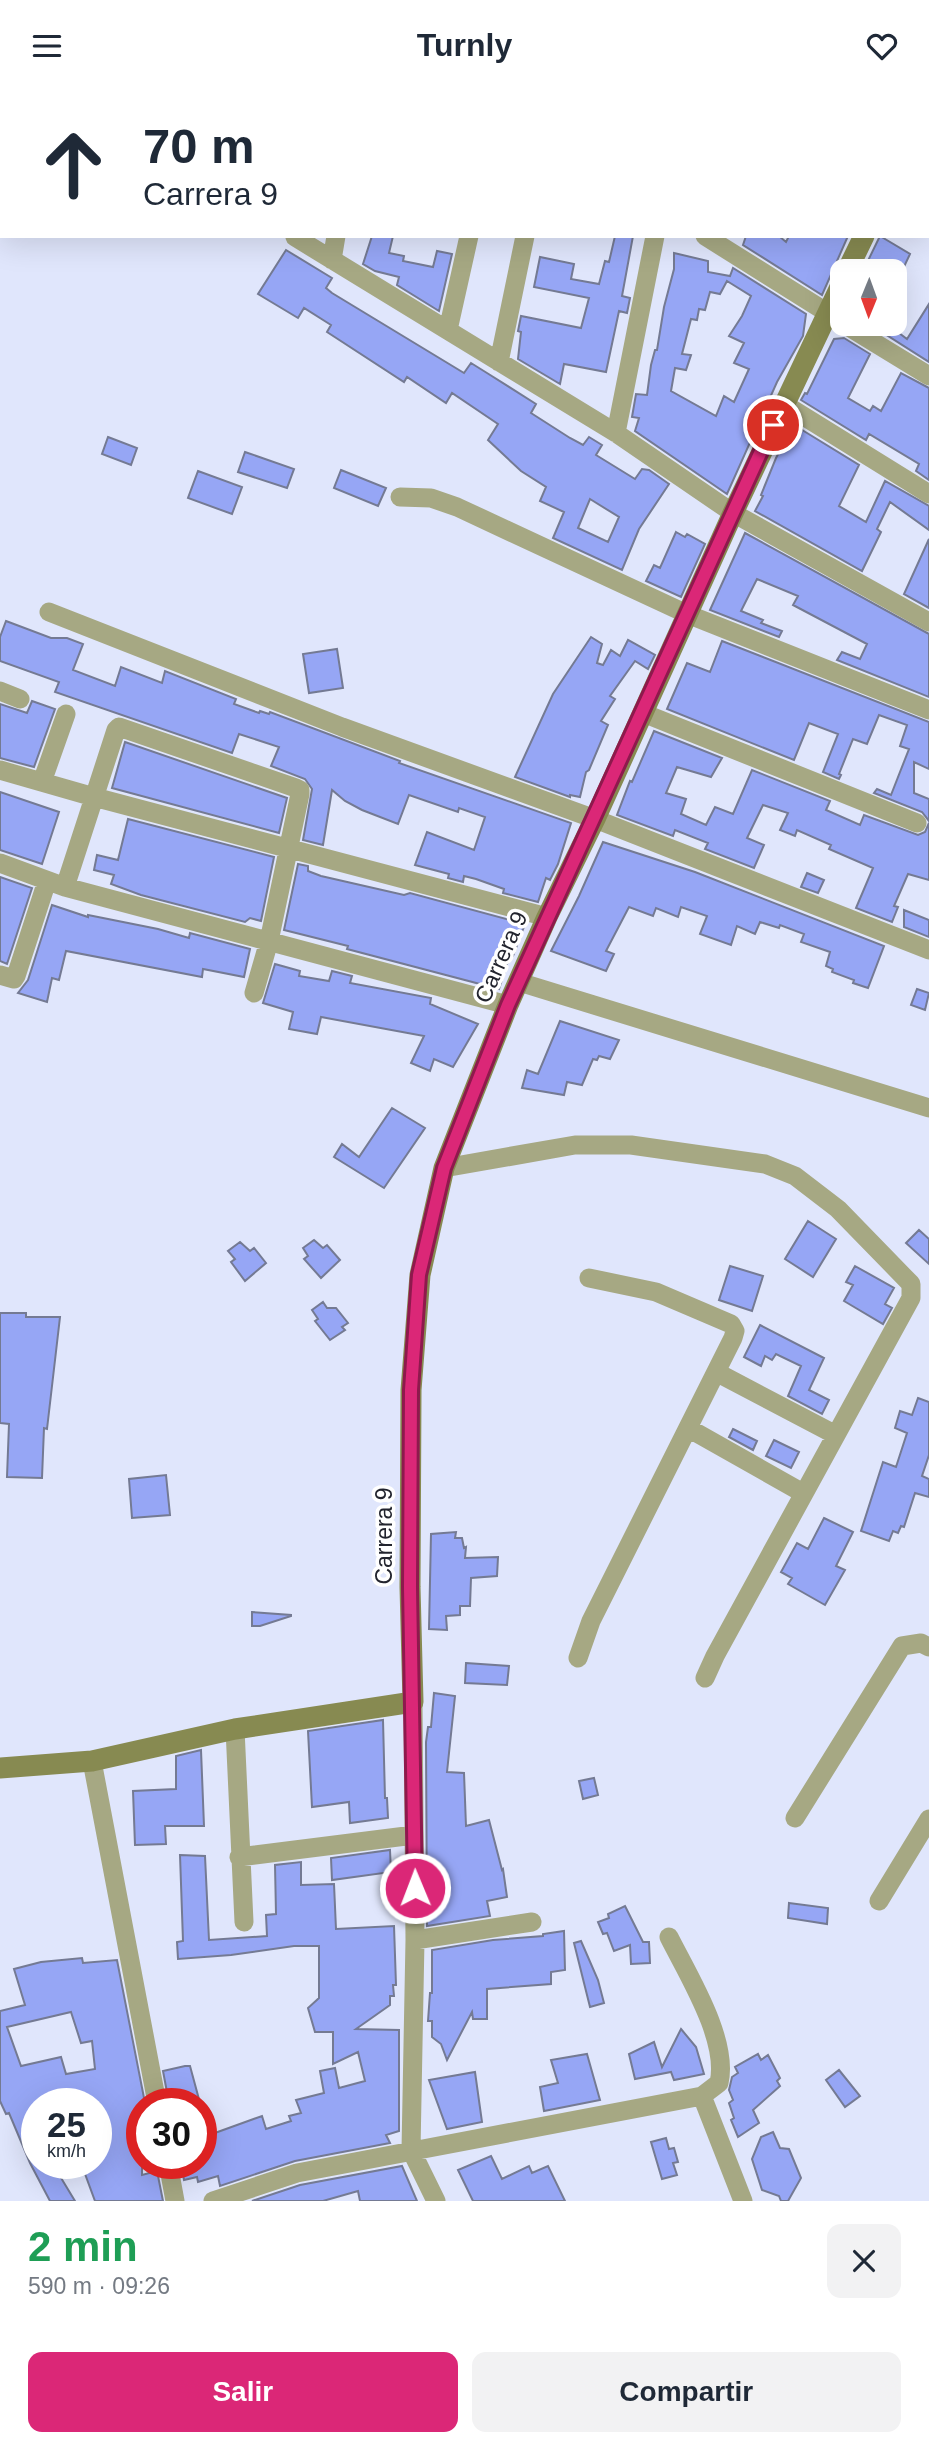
<!DOCTYPE html>
<html lang="es">
<head>
<meta charset="utf-8">
<style>
  body { margin:0; font-family:Arial,sans-serif; background:#f2f2f3; color:#1f2937; height:100vh; display:flex; flex-direction:column; font-size:26px; white-space:nowrap }
  * { box-sizing:border-box; margin:0 }
  p { font-size:23px; color:#747a83 }
  .icon { flex:none; width:38px; height:38px; fill:none; stroke:currentColor; stroke-width:2; stroke-linecap:round; stroke-linejoin:round }
  .map { position:relative; height:2110px; overflow:hidden }
  .panel { display:flex; flex-direction:column; background:#fff; flex:1 }
  .panel>* { flex:none }
  .hud { position:absolute; left:0px; top:0px; width:929px; height:147px; box-shadow:0 7px 28px #0002; background:#fff; color:#1f2937; overflow:hidden }
  .needle { width:46px; rotate:181deg }
  .fabs { position:absolute; left:830px; top:168px; display:grid; gap:14px }
  .fabs a { display:grid; place-items:center; width:77px; height:77px; border-radius:14px; background:#fff; box-shadow:0 7px 28px #0002; font-size:35px }
  .speed { position:absolute; left:21px; top:1997px; display:flex; gap:14px; font-size:35px; font-weight:700; text-align:center }
  .speed>* { display:grid; place-content:center; width:91px; height:91px; border-radius:50%; background:#fff; box-shadow:0 7px 28px #0002; line-height:1 }
  .speed small { font-size:18px; font-weight:400 }
  .speed .limit { border:10px solid #d22; background:#fff; color:#111 }
  .pin { position:absolute; display:grid; place-items:center; width:60px; height:60px; color:#fff; margin:-30px; border:4px solid #fff; border-radius:50%; box-shadow:0 2px 7px #0007 }
  .me { position:absolute; width:77px; margin:-38px; rotate:359deg; stroke-linejoin:round; filter:drop-shadow(0 0 5px #0008) }
  .turn { display:flex; align-items:center; gap:24px; height:147px; padding:0 28px; font-size:32px }
  .turn .icon { width:91px; height:91px; stroke-width:2.5 }
  .turn b { display:block; font-size:49px; line-height:60px }
  .round { display:grid; place-items:center; flex:none; width:74px; height:74px; border-radius:14px; background:#f2f2f3 }
  .headline { display:flex; align-items:center; justify-content:space-between; height:119px; padding:0 28px }
  h1 { font-size:42px; font-weight:700; line-height:52px; color:#1e9e55 }
  .action { display:flex; gap:14px; margin-top:auto; padding:14px 28px }
  .action a { flex:1; height:80px; border-radius:14px; background:#db2777; color:#fff; font-size:28px; font-weight:700; line-height:80px; text-align:center }
  .action a+a { background:#f2f2f3; color:#1f2937 }
  header { display:flex; justify-content:space-between; align-items:center; height:91px; padding:0 28px; background:#fff; font-size:32px; font-weight:700 }
  .map>svg:first-child { display:block }
  .building { fill:#96a6f5; stroke:#747a93; stroke-width:2; fill-rule:evenodd }
  .lines { fill:none; stroke-linecap:round; stroke-linejoin:round }
  .minor { stroke:#a6a883; stroke-width:19 }
  .secondary { stroke:#878a51; stroke-width:21 }
  .route-casing { stroke:#8e194d; stroke-width:18 }
  .route { stroke:#db2777; stroke-width:12 }
  .labels { text-anchor:middle; dominant-baseline:central; stroke-width:7; stroke-linejoin:round; paint-order:stroke }
  .street-label { font-size:23px; fill:#22242e; stroke:#fff }
</style>
</head>
<body>
<header><svg class="icon" aria-label="menu" viewBox="0 0 24 24"><path d="M4 6h16M4 12h16M4 18h16"/></svg>Turnly<svg class="icon" aria-label="heart" viewBox="0 0 24 24"><path d="M12 20l-8-8c-3-5 5-10 8-4 3-6 11-1 8 4z"/></svg></header>
<div class="map">
<svg width="929" height="2110" viewBox="0 0 929 2110">
  <rect width="100%" height="100%" fill="#e0e6fc"/>
  <path class="building" d="M372,145H393L389,162L404,165L403,170L433,176L437,160L452,163L439,220L397,194L399,186L375,180L363,173Z
    M615,145H633L622,205L630,207L627,222L619,220L606,281L564,273L560,293L518,268L521,241L518,240L521,225L581,237L589,207L534,196L540,166L574,173L571,188L599,193L605,170L609,171Z
    M746,145H779L786,151L789,145H848L822,204L743,154Z
    M880,145L910,163L902,180H863Z
    M286,159L332,187L326,197L332,202L464,282L471,272L487,282L536,313L531,322L570,347L583,354L589,346L602,354L596,364L635,388L642,378L649,379L669,393L639,438L622,479L553,447L564,421L540,410L546,396L521,380L488,349L498,333L452,302L446,312L407,286L404,291L327,241L331,234L304,217L298,227L258,203ZM590,408L619,426L608,451L578,437Z
    M674,162L708,170V181L730,185L733,177L806,223L803,245L777,291L727,403L635,340L639,327L632,326L636,303L647,304L651,274L655,259H657L664,216L674,178ZM727,190L751,205L742,225L729,245L744,252L734,272L749,278L734,311L724,305L716,325L671,300L675,277L686,279L691,264L682,263L691,228L697,229L699,218L705,219L710,201L720,203Z
    M929,213V271L885,243L899,242L907,248Z
    M844,247L870,263L848,307L870,320L873,315L881,320L901,282L929,297V389L916,380L919,373L869,343L866,349L801,309L805,302L807,303L834,248Z
    M794,334L859,374L839,415L866,431L885,390L929,415V439L890,411L877,438L881,441L862,480L755,420L763,405L761,404L776,367Z
    M108,346L137,357L131,374L102,363Z
    M245,361L294,378L287,397L238,381Z
    M341,379L386,397L378,415L334,397Z
    M198,380L242,396L232,423L188,407Z
    M676,441L685,446L687,443L705,453L681,506L646,490L654,474L660,477Z
    M745,442L929,543V606L837,569L842,561L860,568L867,553L793,514L798,505L757,488L741,520L763,529L761,532L782,540L779,546L710,519Z
    M929,448V517L904,503Z
    M6,530L51,547H67L83,553L73,579L115,595L121,576L162,592L165,580L236,608L234,613L259,622L260,620L269,623L270,621L400,670L399,672L571,732L558,773L550,789L546,787L538,811L503,802L504,798L476,788L464,785L463,791L448,787L449,783L415,774L427,741L474,759L485,726L459,717L458,721L409,704L398,733L362,719L345,710L332,699L323,754L303,749L312,698L305,688L271,675L279,656L239,643L232,662L55,601L59,591L0,570V546Z
    M591,546L602,553L597,572L603,574L611,559L620,565L628,549L655,564L648,578L635,570L610,605L615,608L601,630L608,634L589,679L586,681L580,706L570,704V706L515,686L553,603Z
    M722,550L929,631V678L914,671V702L929,708V730L922,721L874,702L877,698L891,704L909,658L900,655L907,634L879,624L867,653L853,648L839,683L841,684L839,688L823,681L838,643L809,632L794,669L667,618L687,572L710,581Z
    M337,558L343,597L309,602L303,563Z
    M32,610L55,618L34,676L0,667V613L27,622Z
    M654,640L722,667L711,686L677,676L666,702L686,708L681,723L706,734L715,716L733,723L752,679L830,710L826,719L860,734L864,724L918,744L925,741L929,732V789L908,783L894,815L898,816L892,831L856,817L873,777L829,758L831,754L797,739L795,745L780,739L788,722L763,714L747,747L764,754L754,777L705,758L708,752L675,739L673,745L617,724L630,690L632,691Z
    M125,651L287,707L279,742L112,697Z
    M0,701L59,721L42,773L0,759Z
    M128,728L274,766L261,830L250,827L245,831L141,804L111,793L114,784L94,779L97,764L118,769Z
    M603,751L695,781L884,855L868,897L853,892L854,889L832,881L833,878L826,875L830,861L801,851L804,843L780,834L779,837L760,831L755,843L737,835L731,854L700,843L707,825L681,816L678,826L656,817L653,825L629,816L606,860L614,863L606,880L551,860L579,805Z
    M298,773L308,775V780L321,785L404,804L410,802L525,833L513,865L510,864L499,898L347,858L348,855L284,839Z
    M807,782L824,789L818,802L801,796Z
    M0,786L32,797L7,873L0,870Z
    M52,814L88,826V824L158,838L189,847L190,842L250,858L244,886L203,878L202,886L66,860L59,889L52,887L47,911L18,902L28,889Z
    M904,819L929,829V846L904,836Z
    M275,873L300,880L299,885L329,890L332,880L352,885L350,892L431,907L430,913L478,933L453,976L434,968L430,980L411,972L424,945L321,926L317,943L289,938L293,921L263,912Z
    M917,898L929,902L925,919L911,914Z
    M560,930L619,949L610,968L599,965L597,969L593,968L582,994L567,991L564,1004L522,997L527,979L538,983Z
    M392,1017L425,1037L384,1097L334,1066L342,1053L359,1066Z
    M808,1130L836,1148L813,1186L785,1168Z
    M919,1139L929,1148V1173L906,1152Z
    M314,1149L323,1157L327,1154L340,1169L321,1187L304,1168L308,1165L303,1157Z
    M240,1151L250,1160L254,1157L266,1172L245,1190L231,1171L235,1168L228,1160Z
    M730,1175L763,1185L752,1220L719,1209Z
    M855,1175L894,1197L885,1213L892,1217L883,1233L844,1210L853,1194L846,1191Z
    M323,1211L327,1217H336L348,1232L342,1236L345,1239L330,1249L315,1230L318,1228L312,1219Z
    M0,1222H26V1226H60L47,1338L44,1337L42,1387L7,1386L9,1333L0,1332Z
    M760,1234L824,1267L809,1299L829,1309L822,1323L788,1305L801,1275L776,1263L772,1269L765,1265L761,1275L744,1266Z
    M918,1307L929,1311V1364L922,1385L929,1388V1406L915,1402L904,1436L901,1435L898,1442L893,1440L889,1450L861,1440L883,1371L896,1376L907,1342L895,1337L900,1320L912,1324Z
    M733,1338L757,1350L753,1359L729,1346Z
    M774,1349L799,1361L791,1377L766,1365Z
    M166,1384L170,1424L132,1427L129,1388Z
    M824,1427L853,1441L836,1475L845,1479L825,1514L788,1493L792,1487L781,1481L797,1452L808,1458Z
    M456,1441L455,1447H462L464,1457L466,1456L465,1467L498,1466L497,1485L471,1487L470,1515H460V1524L446,1525L447,1539L429,1538L431,1443Z
    M252,1521L291,1524V1525L260,1535H252Z
    M466,1572L509,1575L507,1594L465,1592Z
    M434,1602L455,1605L447,1681L464,1682L466,1735L489,1729L502,1779L503,1778L507,1806L487,1810L490,1825L427,1835L426,1651L428,1636H431Z
    M383,1629L385,1707H387L388,1727L350,1732L349,1711L312,1716L308,1640Z
    M201,1659L204,1735H165L166,1753L135,1754L133,1700L176,1698V1665Z
    M594,1687L598,1704L583,1708L579,1690Z
    M390,1759L391,1781L332,1789L331,1767Z
    M180,1764L205,1765L209,1849L267,1845L266,1824L276,1823L275,1774L301,1771V1794L334,1793L336,1838L394,1835L396,1894H393L394,1905H390V1914L356,1938L399,1939V2040L386,2044L390,2052L295,2070L220,2095L218,2085L198,2091L197,2086L184,2089L181,2074L201,2072V2047L262,2025L266,2038L291,2030L289,2025L301,2022L296,2009L324,2002L320,1980L335,1977L339,1997L365,1990L358,1961L333,1973V1941H315L308,1917L319,1907V1855H294L231,1864L178,1868L177,1851L183,1850Z
    M789,1812L828,1817L827,1833L788,1827Z
    M625,1815L643,1851H649L650,1872L631,1873L630,1854L614,1860L607,1842L603,1843L598,1831L609,1827L608,1823Z
    M564,1840L565,1879L551,1881V1893L487,1898V1928H473L472,1921L447,1969L441,1953L432,1946V1930H428L430,1902H432V1859L493,1849L543,1845V1843Z
    M581,1850L598,1889L604,1912L590,1916L574,1852Z
    M82,1867L83,1872L117,1869L145,2012H142V2084L157,2080L163,2110H95L81,2072H96V2050L107,2042L99,2012H37V2072H52L75,2110H50L30,2072L9,2022L6,2023L0,2010V1920L25,1914L14,1878L41,1871ZM71,1921L81,1952L92,1950L95,1978L66,1983L61,1966L21,1975L7,1936Z
    M681,1938L696,1956L704,1983L674,1989L671,1981L635,1988L629,1963L654,1951L662,1976Z
    M587,1963L600,2009L544,2020L540,1996L558,1992L551,1969Z
    M758,1963L761,1969L768,1964L780,1987L777,1990L780,1995L753,2019L759,2032L738,2046L731,2029L734,2027L729,2012L733,2009L729,1999L732,1986L738,1982L735,1976Z
    M185,1975H190L200,2012H169L163,1980Z
    M839,1979L860,2005L845,2016L826,1989Z
    M475,1981L482,2031L447,2038L429,1989Z
    M773,2041L780,2057L789,2058L801,2087L788,2110H781L779,2105L762,2099L752,2068L761,2046Z
    M666,2047L669,2058L674,2057L678,2071L673,2072L677,2084L662,2088L651,2051Z
    M491,2065L502,2088L529,2075L532,2082L548,2075L565,2110H473L458,2079Z
    M402,2075L417,2110H360L358,2100L323,2110H252L300,2094Z"/>
  <g class="lines">
    <path class="minor" d="M928,136L929,137
      M705,145L842,231
      M295,146L616,342L733,422L929,531
      M332,169L336,145
      M844,233L929,285
      M448,239L469,145
      M499,271L525,145
      M784,313L929,403
      M616,342L655,145
      M400,406L431,407L457,416L687,523L929,619
      M49,521L342,636L595,728L929,859
      M0,600L20,608
      M643,622L917,732
      M0,679L94,706L547,826
      M42,691L66,623
      M0,772L65,796L508,914
      M65,796L116,639L119,636L296,697L300,699V703L269,850L254,902
      M0,884L14,888L16,885L47,790
      M519,891L929,1017
      M444,1077L575,1054H631L765,1073L795,1085L838,1118L911,1193V1207L715,1565L705,1587
      M716,1281L834,1343
      M688,1337L803,1402
      M578,1567L591,1530L733,1247L735,1240L731,1233L656,1201L589,1187
      M413,1611L415,1849L411,2059L436,2110
      M235,1638L244,1831
      M92,1670L157,2012
      M795,1727L902,1555L921,1552L929,1556
      M239,1766L414,1744
      M879,1810L929,1728
      M415,1849L532,1831
      M702,2005L743,2110
      M168,2072L175,2110
      M213,2110L297,2082L702,2005L719,1992C729,1949 688,1884 669,1846"/>
    <path class="secondary" d="M928,10L929,6
      M847,180L864,145
      M0,1677L92,1670L235,1638L413,1611L410,1496L411,1299L420,1184L444,1077L508,914L547,826L595,728L733,422L842,192"/>
  </g>
  <g class="lines">
    <g class="route-casing">
      <path id="route" d="M415,1797L410,1496L411,1299L419,1184L444,1077L508,914L773,334"/>
    </g>
    <use href="#route" class="route"/>
  </g>
  <g class="labels">
    <g class="street-label">
      <text transform="translate(501 866) rotate(-66)">Carrera 9</text>
      <text transform="translate(384 1445) rotate(-90)">Carrera 9</text>
    </g>
  </g>
</svg>
<div class="fabs">
<a><svg class="needle" viewBox="-14 -14 28 28"><path d="M0-13l5 13h-10z" fill="#e53935"/><path d="M0 13l5-13h-10z" fill="#747a83"/></svg></a>
</div>
<div class="speed"><div>25<small>km/h</small></div><div class="limit">30</div></div>
<div class="pin" style="left:773px;top:334px;background:#d93025"><svg class="icon" aria-label="arrive" viewBox="0 0 24 24"><path d="M6 21V4h12l-3 4 3 4H6"/></svg></div>
<svg class="me" style="left:415px;top:1797px" viewBox="-20 -20 40 40"><circle r="17" fill="#db2777" stroke="#fff" stroke-width="3"/><path d="M0-11L8 9 0 5-8 9z" fill="#fff"/></svg>
<div class="hud">
<div class="turn"><svg class="icon" aria-label="ahead" viewBox="0 0 24 24"><path d="M12 20V5M6 11l6-6 6 6"/></svg><div><b>70 m</b>Carrera 9</div></div>
</div>
</div>
<section class="panel">
<div class="headline"><div><h1>2 min</h1><p>590 m · 09:26</p></div><a class="round"><svg class="icon" aria-label="close" viewBox="0 0 24 24"><path d="M6 6l12 12M18 6L6 18"/></svg></a></div>
<div class="action"><a>Salir</a><a>Compartir</a></div>
</section>
</body>
</html>
